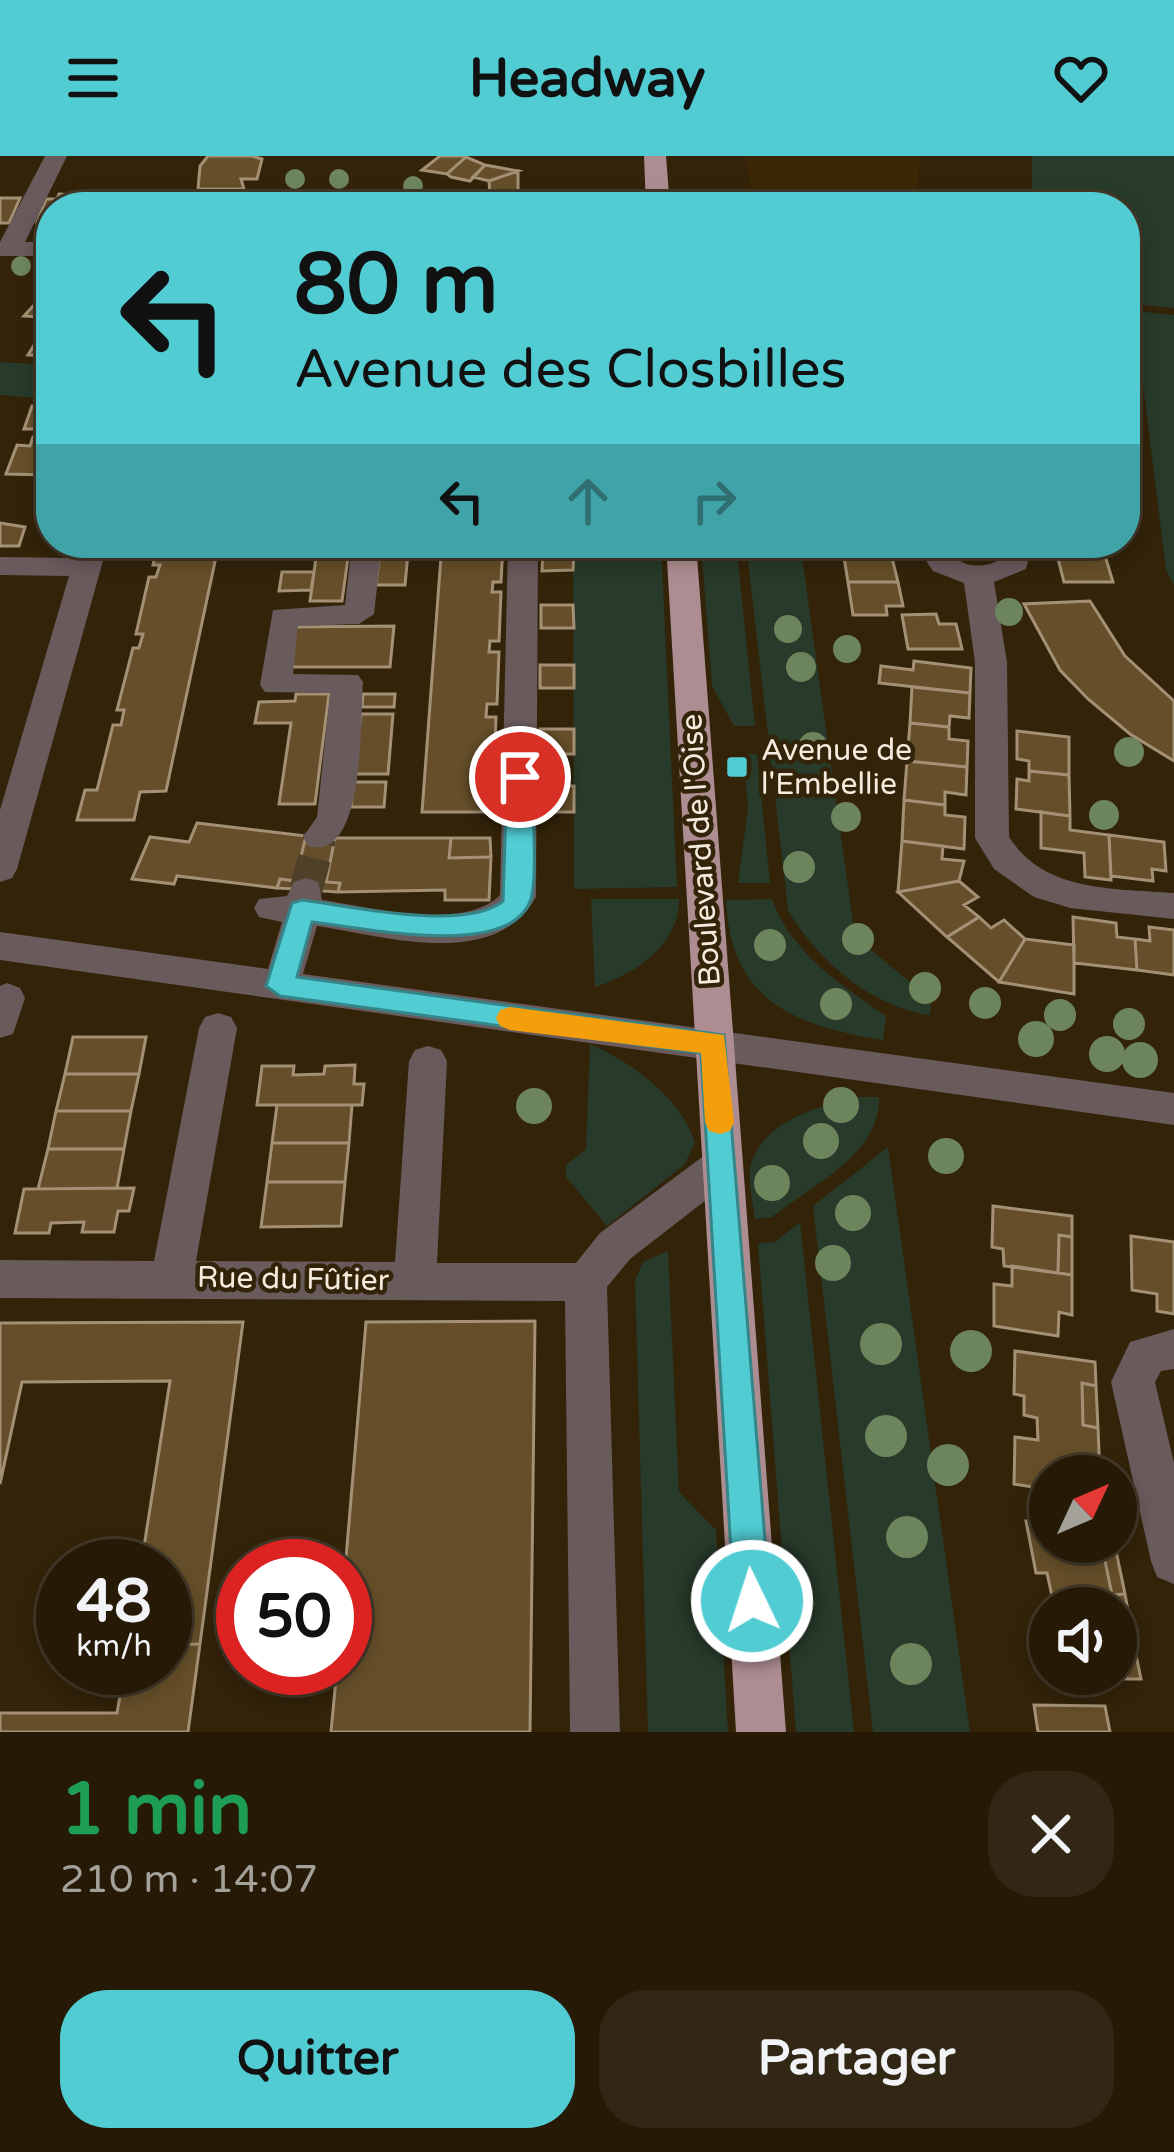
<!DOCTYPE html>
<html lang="fr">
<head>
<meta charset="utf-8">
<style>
  body { margin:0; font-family:"Varela Round",sans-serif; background:#322715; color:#f1f3f6; height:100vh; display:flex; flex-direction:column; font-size:45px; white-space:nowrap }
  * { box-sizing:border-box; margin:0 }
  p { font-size:39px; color:#a4a19b }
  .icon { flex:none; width:66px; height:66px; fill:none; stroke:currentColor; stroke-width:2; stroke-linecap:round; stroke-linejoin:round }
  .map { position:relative; height:1576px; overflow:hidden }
  .drawer { display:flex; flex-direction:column; background:#261a07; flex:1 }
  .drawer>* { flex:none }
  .hud { position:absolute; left:36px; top:36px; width:1104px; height:366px; border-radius:48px; box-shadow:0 6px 18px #0003,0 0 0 3px #423828; background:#51ccd3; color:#111; overflow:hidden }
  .needle { width:78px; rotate:46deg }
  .tools { position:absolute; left:1029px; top:1299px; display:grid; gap:24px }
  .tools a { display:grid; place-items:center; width:108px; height:108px; border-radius:50%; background:#261a07; box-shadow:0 6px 18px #0003,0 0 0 3px #423828; font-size:60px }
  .speed { position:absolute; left:36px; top:1383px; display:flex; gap:24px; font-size:60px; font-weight:700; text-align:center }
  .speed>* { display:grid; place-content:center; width:156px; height:156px; border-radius:50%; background:#261a07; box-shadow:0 6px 18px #0003,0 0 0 3px #423828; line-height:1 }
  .speed small { font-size:30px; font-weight:400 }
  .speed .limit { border:18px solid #d22; background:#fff; color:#111 }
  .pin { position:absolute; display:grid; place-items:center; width:102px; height:102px; color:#fff; margin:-51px; border:6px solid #fff; border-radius:50%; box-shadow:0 3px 12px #0007 }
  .me { position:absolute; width:132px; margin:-66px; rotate:356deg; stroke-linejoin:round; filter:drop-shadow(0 0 9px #0008) }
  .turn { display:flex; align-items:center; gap:42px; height:252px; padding:0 60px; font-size:54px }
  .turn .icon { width:156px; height:156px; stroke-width:2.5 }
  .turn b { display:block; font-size:84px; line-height:102px }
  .lanes { display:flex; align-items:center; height:114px; padding:0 60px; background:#0003; justify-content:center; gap:60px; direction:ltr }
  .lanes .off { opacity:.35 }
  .round { display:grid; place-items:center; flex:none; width:126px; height:126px; border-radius:48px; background:#322715 }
  .summary { display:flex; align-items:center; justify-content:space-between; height:204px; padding:0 60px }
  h1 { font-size:72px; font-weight:800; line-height:90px; color:#1e9e55 }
  .cta { display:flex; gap:24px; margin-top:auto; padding:24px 60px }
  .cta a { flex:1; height:138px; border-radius:48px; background:#51ccd3; color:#111; font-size:48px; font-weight:800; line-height:138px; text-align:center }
  .cta a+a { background:#322715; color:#f1f3f6 }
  header { display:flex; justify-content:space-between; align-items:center; height:156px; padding:0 60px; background:#51ccd3; color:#111; font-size:54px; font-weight:800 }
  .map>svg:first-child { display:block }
  .built { fill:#3b2705 }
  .green { fill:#283a2a }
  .building { fill:#654e29; stroke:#a49175; stroke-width:3 }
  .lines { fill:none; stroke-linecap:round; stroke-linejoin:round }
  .minor-tunnel { stroke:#4f4129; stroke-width:33; stroke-dasharray:33 16; stroke-linecap:butt }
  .minor { fill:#695a5c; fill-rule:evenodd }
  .major { fill:#ad8d91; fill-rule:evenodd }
  .tree { fill:#6d855d }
  .route { fill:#51ccd3; stroke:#358589; stroke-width:3 }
  .slow { fill:#f59e0b }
  .poi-dot { fill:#51ccd3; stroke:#322309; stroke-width:4.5 }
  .labels { text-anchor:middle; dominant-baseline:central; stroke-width:9; stroke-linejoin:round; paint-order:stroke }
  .poi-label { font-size:30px; fill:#f5ebdc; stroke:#322309; text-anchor:start }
  .street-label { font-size:30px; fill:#f5ebdc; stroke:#322309 }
</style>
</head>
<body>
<header><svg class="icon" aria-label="menu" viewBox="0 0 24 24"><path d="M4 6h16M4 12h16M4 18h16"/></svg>Headway<svg class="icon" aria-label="heart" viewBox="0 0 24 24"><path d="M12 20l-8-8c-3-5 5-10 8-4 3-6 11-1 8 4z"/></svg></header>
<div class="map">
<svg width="1174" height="1576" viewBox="0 0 1174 1576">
  <rect width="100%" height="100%" fill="#322309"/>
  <path class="built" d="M746,0H920L915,51H753Z"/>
  <path class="green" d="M1032,0H1174V152L1125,147V51H1032Z
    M1134,155L1174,159V430L1166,414Z
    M0,206L51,209V243L0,239Z
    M573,387H661L677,731L574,733Z
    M701,387H736L755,570H734L712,530Z
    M746,387H800L855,781L931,843L930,859C872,852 816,803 788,754Z
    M743,598H757L770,727H738L748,652Z
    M591,743H679C680,788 635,819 595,831Z
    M772,743C791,797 841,829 886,860L883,884C794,870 730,844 726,744Z
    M590,888C631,906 682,942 695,987L684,1009L607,1070L566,1021V1009L586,993Z
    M858,941H879C881,998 812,1029 772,1061L755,1063C753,1046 746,1022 752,1005C767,963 821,950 858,941Z
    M888,991L970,1576H873L813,1050Z
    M800,1066L854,1576H796L758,1087L775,1086Z
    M668,1095L679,1336L716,1374L728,1576H648L635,1125L643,1106Z"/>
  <path class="building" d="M208,0H252L262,3L257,23H241L244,33H198L200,10Z
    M440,0H461L466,1L447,18L422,14Z
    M466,1L485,9L470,25L451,21L447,18Z
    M485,9L518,15L489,25L473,21Z
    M518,15V37L490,38L489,25Z
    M327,37L326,42H337L336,51H261L263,43L284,46L286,38Z
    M59,38L133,43L135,38L184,39L183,43H196L193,51H51V66H37L46,43H57Z
    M0,42H20L9,67H0Z
    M485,42H517L516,51H479Z
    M44,138L51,139V162L24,160Z
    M42,176L51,177V209L39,208L44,200L28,199Z
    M32,250H51V273H24Z
    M33,281H51V319L6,318L17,289L30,290Z
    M0,367L25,371L19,390H0Z
    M158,387H219L166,635L140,636L134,664H77L85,634H97L113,569H121L124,554H117L133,492H139L143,478H136L149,421H156L160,409H153Z
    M318,387H350L342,445H310Z
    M381,387H409L405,429H376Z
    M442,387H503L501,426H493L492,436H501L499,485H490L489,496H499L497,548H487L486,561H496L494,614H484L483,628H493V656H422Z
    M1103,393L1113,426H1064L1058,403H1067L1065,394Z
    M543,394H574L573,414L542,415Z
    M843,395H875L876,402H892L898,426H848Z
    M282,416H314L311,434L279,435Z
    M848,426H898L903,450H886L887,459H853Z
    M1090,445L1125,500L1174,545V605L1130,578L1088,543L1060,514L1024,448Z
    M541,449H573L574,472H541Z
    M936,458L939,468H956L962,493H908L902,459Z
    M394,470L390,511H286L292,471Z
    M914,505L971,512L970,537L879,527L881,510L913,514Z
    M540,509H574V532H540Z
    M912,531L970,537L969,562L950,560L949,571L910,567Z
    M296,538H329L315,648H279L291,567H255L259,546L295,545Z
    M363,538H395L394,551H362Z
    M361,558H393L388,618H354Z
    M910,567L949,571V583L968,585L967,611L907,605Z
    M540,573H574V598H539Z
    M1017,575L1069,581V619L1029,615V605L1017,603Z
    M907,605L967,611L966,639L945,636V649L904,644Z
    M1029,615L1069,619L1070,660L1016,653L1017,623L1029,625Z
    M353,626H386L384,651H351Z
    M538,630H574V656H538Z
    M904,644L945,649V659L965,661L964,693L902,685Z
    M1041,656L1070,660V674L1109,679L1111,724L1085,721L1084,697L1041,692Z
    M197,667L306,680L295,725L280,723L277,732L177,720L174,728L132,723L150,681L189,686Z
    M1109,679L1164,686L1166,715L1152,713L1153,725L1111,720Z
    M306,680L335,682L326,726L340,727L338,736L277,732L280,723L295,725Z
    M335,682H451L449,702L491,701L489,744H445V734L338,736L340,727L326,726Z
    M451,682H490L491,701L449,702Z
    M902,685L943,690L942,703L964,705L959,725L898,736Z
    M959,725L978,741L964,749L979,761L947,781L898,736Z
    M979,761L991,772L1004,764L1025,783L999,826L947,781Z
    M1073,761L1116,767L1117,781L1135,783L1137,814L1074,807Z
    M1149,771L1174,774V819L1137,814L1135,783L1150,785Z
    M1025,783L1074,789V838L999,826Z
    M73,881H146L139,918H65Z
    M355,909L354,928H364L362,949H257L262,910H294L293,919L324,918L325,910Z
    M65,918H139L131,955H56Z
    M277,949H352L349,987H272Z
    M56,955H131L124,993H48Z
    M272,987H349L345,1026H267Z
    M48,993H124L117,1032L38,1033Z
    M267,1026H345L341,1070L261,1071Z
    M134,1032L129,1055H118L114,1076H82L84,1066L51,1067L49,1077H15L24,1033Z
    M993,1050L1072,1060V1081L1059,1079L1058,1117L1004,1110L1003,1093L992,1091Z
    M1059,1079L1072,1081V1119L1058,1117Z
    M1131,1080L1174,1086V1158L1157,1155V1138L1132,1134Z
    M1012,1110L1072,1119V1159L1059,1156L1058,1180L994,1170V1128L1012,1130Z
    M535,1165L530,1576H331L337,1512H345V1414L366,1166Z
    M243,1166L200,1488L165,1489V1410H141L170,1225L22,1226L0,1328V1167Z
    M1015,1195L1095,1206L1096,1230L1082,1227L1083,1269L1098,1272L1100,1319L1084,1315V1320H1050V1334L1014,1328L1015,1281L1038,1284L1037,1262L1024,1259V1240L1014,1238Z
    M1082,1227L1096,1230L1098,1272L1083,1269Z
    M1026,1365H1050V1386H1114L1115,1390H1102L1112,1439L1125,1438L1135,1494L1123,1495L1127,1523L1052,1522L1051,1518H1116V1452H1065L1062,1441L1052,1440L1047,1417H1036Z
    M1102,1390H1115L1125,1438L1112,1439Z
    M200,1488L188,1576H0V1557H117L125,1512H165V1489Z
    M1135,1494L1141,1523H1127L1123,1495Z
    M1034,1549L1105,1550L1110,1576H1038Z"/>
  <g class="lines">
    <path class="minor-tunnel" d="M306,734L320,681"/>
    <path class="minor" d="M45,0H67L25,86H51V100H0V86Z
      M78,387H108L17,713L12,722L0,726V654L69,420L0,419V401L74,402Z
      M352,387H382L374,458L359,468L298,470L293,518L358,519L363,526C360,563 366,707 308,690L303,681L317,661L330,537L265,536L260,529L273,454L345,449Z
      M508,387H538L536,741C495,815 384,780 317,770L303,818L1174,937V969L0,804V776L268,813L282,766L259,761L254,752L259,743L287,740L294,726L306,722L318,726L322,744C370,751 464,776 500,739Z
      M914,387H944C955,411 979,415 1002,403L1003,387H1033L1026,413L994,426L1007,506L1009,681C1045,737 1115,732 1174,737V763L1070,752L1034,741L994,713L975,682V506L964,427L933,415Z
      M7,827L20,832L25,842L13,878L0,882V830Z
      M218,857L231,861L237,872L196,1105L395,1106L409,905L415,894L428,890L441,894L447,905L437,1107H576L600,1077L709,996L723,991L737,996L743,1008L737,1020L630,1103L607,1131L620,1576H570L565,1145L0,1142V1104L154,1105L199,872L205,861Z
      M1174,1173V1213L1161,1215L1155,1226L1174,1307V1428L1157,1421L1151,1405L1111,1226L1130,1186Z"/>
    <path class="major" d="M644,0H666L670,51H646Z
      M666,387H696L786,1576H736Z"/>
  </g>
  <g class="tree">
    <circle cx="295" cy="23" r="10"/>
    <circle cx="339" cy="23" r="10"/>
    <circle cx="413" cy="30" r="10"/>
    <circle cx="21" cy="110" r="10"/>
    <circle cx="1009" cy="456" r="14"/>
    <circle cx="788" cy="473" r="14"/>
    <circle cx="847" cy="493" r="14"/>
    <circle cx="801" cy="511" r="15"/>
    <circle cx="813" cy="591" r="15"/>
    <circle cx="1129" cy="596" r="15"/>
    <circle cx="1104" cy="659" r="15"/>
    <circle cx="846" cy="661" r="15"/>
    <circle cx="799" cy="711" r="16"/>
    <circle cx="858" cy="783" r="16"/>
    <circle cx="770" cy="789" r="16"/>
    <circle cx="925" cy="832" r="16"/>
    <circle cx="985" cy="847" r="16"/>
    <circle cx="836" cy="848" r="16"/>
    <circle cx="1060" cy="859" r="16"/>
    <circle cx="1129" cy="868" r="16"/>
    <circle cx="1036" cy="883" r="18"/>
    <circle cx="1107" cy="898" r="18"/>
    <circle cx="1140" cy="904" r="18"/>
    <circle cx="841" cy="949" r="18"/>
    <circle cx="534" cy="950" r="18"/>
    <circle cx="821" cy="985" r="18"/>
    <circle cx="946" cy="1000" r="18"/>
    <circle cx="772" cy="1027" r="18"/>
    <circle cx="853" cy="1057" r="18"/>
    <circle cx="833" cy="1107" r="18"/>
    <circle cx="881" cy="1188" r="21"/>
    <circle cx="971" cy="1195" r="21"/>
    <circle cx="886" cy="1280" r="21"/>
    <circle cx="948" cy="1309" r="21"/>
    <circle cx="907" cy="1381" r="21"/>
    <circle cx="911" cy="1508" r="21"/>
  </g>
  <path class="route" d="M520,612L532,621C532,651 538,718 531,743C511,805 361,771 312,766L297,821L724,879L770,1445L765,1458L752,1463L739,1458L734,1445L701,897L280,840L266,830L292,747L302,744C351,750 465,776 503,745L507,621Z"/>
  <path class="slow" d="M510,851L724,879L734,966L730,975L720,978L709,975L705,966L701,897L510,874L500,870L496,862L500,854Z"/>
  <rect class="poi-dot" x="725" y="599" width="24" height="24" rx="6"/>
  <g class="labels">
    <g class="poi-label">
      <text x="761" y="594">Avenue de<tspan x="761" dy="34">l'Embellie</tspan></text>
    </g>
    <g class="street-label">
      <text transform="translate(701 694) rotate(-94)">Boulevard de l'Oise</text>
      <text transform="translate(293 1123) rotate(1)">Rue du Fûtier</text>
    </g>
  </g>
</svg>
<div class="tools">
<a><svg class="needle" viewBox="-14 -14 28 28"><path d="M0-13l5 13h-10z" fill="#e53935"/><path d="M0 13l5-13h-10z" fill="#a4a19b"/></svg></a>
<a><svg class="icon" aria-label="sound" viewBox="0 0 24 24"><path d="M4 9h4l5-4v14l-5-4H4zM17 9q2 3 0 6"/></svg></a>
</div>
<div class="speed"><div>48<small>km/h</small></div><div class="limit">50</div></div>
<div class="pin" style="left:520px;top:621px;background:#d93025"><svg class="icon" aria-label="arrive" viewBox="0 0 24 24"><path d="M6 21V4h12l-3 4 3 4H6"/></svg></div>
<svg class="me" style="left:752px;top:1445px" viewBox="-20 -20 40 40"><circle r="17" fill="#51ccd3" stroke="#fff" stroke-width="3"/><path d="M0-11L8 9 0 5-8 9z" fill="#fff"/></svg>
<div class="hud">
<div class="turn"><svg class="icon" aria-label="left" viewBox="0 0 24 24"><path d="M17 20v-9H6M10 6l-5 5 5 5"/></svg><div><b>80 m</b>Avenue des Closbilles</div></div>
<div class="lanes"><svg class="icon" aria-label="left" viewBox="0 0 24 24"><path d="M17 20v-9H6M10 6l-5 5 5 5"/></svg><svg class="icon off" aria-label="ahead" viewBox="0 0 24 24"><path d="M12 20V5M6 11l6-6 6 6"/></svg><svg class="icon off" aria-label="right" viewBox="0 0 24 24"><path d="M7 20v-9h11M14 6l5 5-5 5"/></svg></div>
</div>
</div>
<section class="drawer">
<div class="summary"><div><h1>1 min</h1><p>210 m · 14:07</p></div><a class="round"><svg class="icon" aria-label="close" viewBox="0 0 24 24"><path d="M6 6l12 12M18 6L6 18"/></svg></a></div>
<div class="cta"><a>Quitter</a><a>Partager</a></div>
</section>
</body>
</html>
